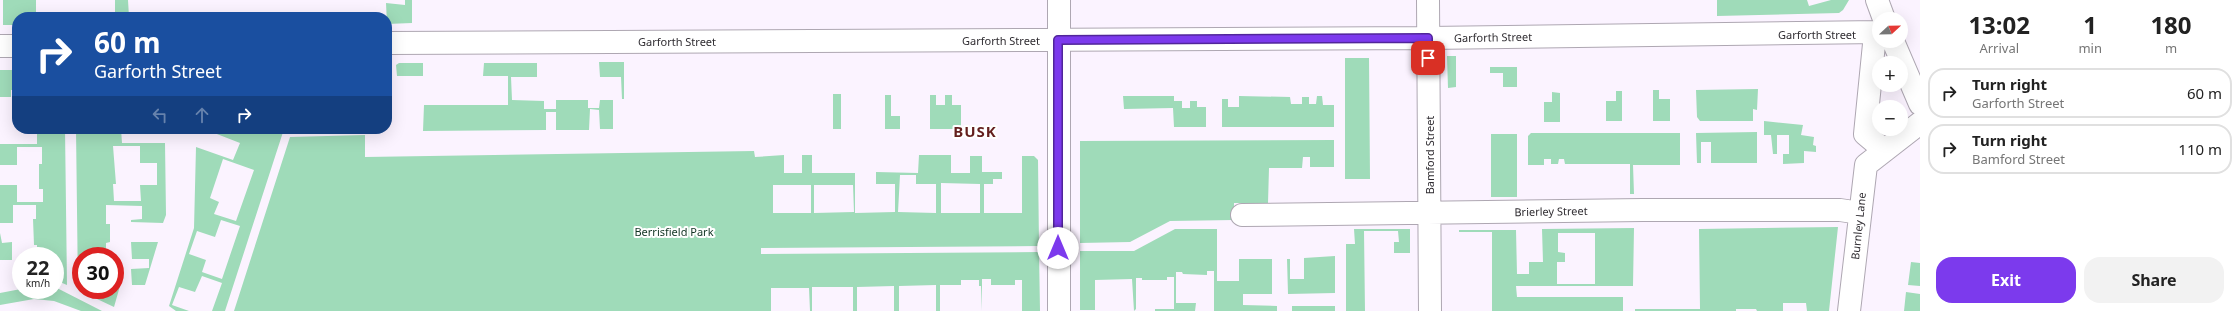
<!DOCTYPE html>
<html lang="en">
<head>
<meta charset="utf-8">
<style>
  body { margin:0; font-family:"Noto Sans",sans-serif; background:#f2f2f2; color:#222; height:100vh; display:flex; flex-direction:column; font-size:15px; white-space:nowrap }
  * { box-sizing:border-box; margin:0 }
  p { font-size:13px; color:#767676 }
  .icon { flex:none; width:22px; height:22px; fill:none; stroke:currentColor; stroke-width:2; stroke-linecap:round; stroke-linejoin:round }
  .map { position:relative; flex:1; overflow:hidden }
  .sheet { display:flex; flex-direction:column; background:#fff; width:320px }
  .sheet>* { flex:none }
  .guide { position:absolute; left:12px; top:12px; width:380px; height:122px; border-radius:16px; box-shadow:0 4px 16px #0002; background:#1a4fa0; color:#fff; overflow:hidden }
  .needle { width:26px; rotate:68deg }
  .buttons { position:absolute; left:1872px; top:12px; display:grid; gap:8px }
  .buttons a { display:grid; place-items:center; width:36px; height:36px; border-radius:50%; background:#fff; box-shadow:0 4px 16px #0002; font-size:20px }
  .speed { position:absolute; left:12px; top:247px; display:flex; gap:8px; font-size:20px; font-weight:700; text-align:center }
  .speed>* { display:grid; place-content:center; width:52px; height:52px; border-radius:50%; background:#fff; box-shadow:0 4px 16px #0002; line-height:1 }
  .speed small { font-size:10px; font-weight:400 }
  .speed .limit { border:6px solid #d22; background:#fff; color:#111 }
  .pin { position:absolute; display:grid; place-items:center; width:34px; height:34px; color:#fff; margin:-17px; border-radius:8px; box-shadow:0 2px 6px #0006 }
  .me { position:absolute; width:44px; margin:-22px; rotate:0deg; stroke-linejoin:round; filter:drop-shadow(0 0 3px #0008) }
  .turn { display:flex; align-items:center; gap:14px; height:84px; padding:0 16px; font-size:18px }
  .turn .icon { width:52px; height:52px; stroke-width:2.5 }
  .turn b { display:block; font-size:28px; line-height:34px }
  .lanes { display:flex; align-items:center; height:38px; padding:0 16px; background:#0003; justify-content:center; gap:20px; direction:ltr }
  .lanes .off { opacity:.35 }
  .eta { display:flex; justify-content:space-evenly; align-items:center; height:68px; text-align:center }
  .eta b { font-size:24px; font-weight:700; line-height:28px }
  .action { display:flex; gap:8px; margin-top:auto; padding:8px 16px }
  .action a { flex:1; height:46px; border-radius:16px; background:#7c3aed; color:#fff; font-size:16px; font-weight:700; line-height:46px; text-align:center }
  .action a+a { background:#f2f2f2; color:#222 }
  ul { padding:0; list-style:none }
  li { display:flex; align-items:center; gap:12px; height:50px; margin:0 8px 6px; padding:0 8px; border:2px solid #e0e0e0; border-radius:16px }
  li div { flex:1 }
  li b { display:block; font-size:15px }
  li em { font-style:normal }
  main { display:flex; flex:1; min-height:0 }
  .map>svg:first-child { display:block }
  .green { fill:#9fdbb9; fill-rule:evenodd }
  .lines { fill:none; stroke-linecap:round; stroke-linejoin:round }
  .minor-casing { stroke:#aea7b2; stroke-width:24 }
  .minor { stroke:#fff; stroke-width:22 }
  .route-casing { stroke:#51269a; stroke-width:10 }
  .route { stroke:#7c3aed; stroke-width:7 }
  .labels { text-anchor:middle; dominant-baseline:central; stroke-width:4; stroke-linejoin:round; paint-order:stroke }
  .street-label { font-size:11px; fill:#2f2c31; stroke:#fff }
  .park-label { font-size:11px; fill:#113423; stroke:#fff }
  .district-label { font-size:15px; font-weight:bold; letter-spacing:1px; fill:#641f1e; stroke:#fff }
</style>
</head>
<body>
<main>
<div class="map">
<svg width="1920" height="311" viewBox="0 0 1920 311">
  <rect width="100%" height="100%" fill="#fbf3ff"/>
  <path class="green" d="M3,0H36V17H17V25H3Z
    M115,0H128L129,17H97L115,16Z
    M405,0H412V23L387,24L386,3L405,5Z
    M1717,0H1807L1809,6L1831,0H1849L1843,10L1839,13L1717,16Z
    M1447,56H1456V87L1448,88Z
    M1345,58H1369L1370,179H1345Z
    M599,62H624V99H622L621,77H600Z
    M399,63H423V76H397L396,65Z
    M484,63H537V77H511L512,100L544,101V109H556V100H588V108H599L600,100H613V129H600L599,110L590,109L589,130H556V112H546V130L423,131L424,105H508V76H483Z
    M1490,67H1517V87H1503V73H1490Z
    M0,70H17V90H11V97H0Z
    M1758,89L1757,110L1753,109V121H1700L1697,117L1696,90Z
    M1653,90H1659V99H1670V121H1653Z
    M1616,91H1622V121H1606V101H1616Z
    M1552,92L1560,93V122H1544V102H1552Z
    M833,94H841V129H833Z
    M885,95H891V116H900V129H885Z
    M930,95H936V105H945V95H952V105H961V129H930Z
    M1123,96H1174V101H1182V108H1190V101H1197V107H1206V127H1174L1173,108L1124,109Z
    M1239,96L1290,97L1291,104H1302V97H1309V104H1316L1317,96H1322L1323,105H1334V127H1222V99H1228V107H1239Z
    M1764,121L1803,125L1801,135L1814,137L1813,145L1816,146V152L1804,151V163L1783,164V154H1789V135H1777V154H1773L1771,135H1764Z
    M37,129H65L67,285L55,280V256H37V245H34L33,219H36V205H13V223H0V185H17V202H43V189H39V164H42V147H17V165H0V144H37Z
    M76,129H121L122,143H165L166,215L163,223L131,222V220L142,219V206L106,205V224H110V242L106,243V256H81V290H115V286H120L114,307L78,290ZM113,146H140V163H157V185H140L141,201H114L113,184H116Z
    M204,129H284L225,311H212L222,283L202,276L195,292L179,287L172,305L189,311H176L169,306L194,228L196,147L233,160L240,143ZM223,159L254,170L236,221L214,214L219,202L210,198ZM221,220L240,226L222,279L202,272L206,260L189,254L197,231L215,237Z
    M1757,132V163H1711V142H1701V163H1697L1696,133Z
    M1531,133H1680V165H1633L1634,194H1630V164H1565L1564,159H1559L1558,164H1551V159H1544V165H1528V136Z
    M1491,134H1517V197H1491Z
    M365,135V157L754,151L755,157L784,155V173H802V155H812V173H855V213L895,212V184H876V172L918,173L919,155H951V173H970V156H982V172H1002V179H993V184H984V213H1022V156H1034L1038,160L1039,246L761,248V254L1039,252L1040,311H1022V280H1015V285H991V279H982V311L981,286H979V280H961V285H940V311H936V285L899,286V311H894V286L857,287V311H853V287H812V311H810L809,288H771V311H234L290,137ZM900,175H916V184H936V213L898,212ZM941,183L980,184V213H941ZM773,185H811V213H773ZM814,185H853L854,212L814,213Z
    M1334,140V167H1310V157H1303L1302,168H1269L1268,203H1234V220L1170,221L1130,242L1080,243V141Z
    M1838,227L1829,311H1807L1806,303H1783V311H1757L1756,309H1736V311H1635V309H1700L1699,229Z
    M1634,228L1633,286H1516L1517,297H1623V311H1492V232H1459V230H1516L1517,274H1529V262H1543L1542,229ZM1558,233H1595V284H1557V262H1565V253L1558,252Z
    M1175,229H1217V281H1239V259H1272V294H1243V305L1277,306V311H1214V271H1207V275L1183,274L1182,272H1176V303H1196L1195,311H1155V309H1174V277H1167V280H1142V278H1136V309L1134,311L1132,279L1095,280V310H1080V251H1134Z
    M1354,229H1410V253H1394V242H1399L1398,231H1364L1365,311H1346V244H1355Z
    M0,233L2,243L12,242V260H0Z
    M131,242H158L145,285H132L131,269L149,268V259H132Z
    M1335,256V293L1288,294L1287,259H1290V279H1304V258Z
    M1911,262L1920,263V286L1908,285Z
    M55,287L102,311H81L54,301L34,299L0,305V293L21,289L55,290Z
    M1906,292L1920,294V311H1904Z
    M1292,306H1335V311H1292Z"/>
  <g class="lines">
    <g class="minor-casing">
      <path id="minor" d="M1059,0V311
        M1428,0L1430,311
        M1877,0L1884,19
        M1875,34L1865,134L1884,150
        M1893,41L1920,104
        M387,43L1428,38L1879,32
        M0,46H17
        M1242,215L1643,210H1840L1860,213
        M1849,311L1866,165L1920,123"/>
    </g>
    <use href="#minor" class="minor"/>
  </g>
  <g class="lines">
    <g class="route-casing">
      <path id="route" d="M1058,248V40L1428,38V58"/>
    </g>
    <use href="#route" class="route"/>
  </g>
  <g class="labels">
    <g class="street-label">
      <text x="1817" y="34">Garforth Street</text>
      <text transform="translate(1493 37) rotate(-1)">Garforth Street</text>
      <text x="1001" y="40">Garforth Street</text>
      <text x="677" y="41">Garforth Street</text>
      <text transform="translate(1429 155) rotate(-90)">Bamford Street</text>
      <text transform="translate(1551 211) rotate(-1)">Brierley Street</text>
      <text transform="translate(1858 226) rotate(-84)">Burnley Lane</text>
    </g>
    <g class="park-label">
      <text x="674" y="231">Berrisfield Park</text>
    </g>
    <g class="district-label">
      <text x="975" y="131">BUSK</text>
    </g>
  </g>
</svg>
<div class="buttons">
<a><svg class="needle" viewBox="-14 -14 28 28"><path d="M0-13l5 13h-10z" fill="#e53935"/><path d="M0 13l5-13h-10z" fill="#767676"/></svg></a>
<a>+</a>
<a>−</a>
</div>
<div class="speed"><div>22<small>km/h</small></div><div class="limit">30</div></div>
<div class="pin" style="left:1428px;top:58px;background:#d93025"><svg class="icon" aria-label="arrive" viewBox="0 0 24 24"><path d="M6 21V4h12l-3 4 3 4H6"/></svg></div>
<svg class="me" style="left:1058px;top:248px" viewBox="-20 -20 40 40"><circle r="19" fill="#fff"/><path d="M0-13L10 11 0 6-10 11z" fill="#7c3aed"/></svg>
<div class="guide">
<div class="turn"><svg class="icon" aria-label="right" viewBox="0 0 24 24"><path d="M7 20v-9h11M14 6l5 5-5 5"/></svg><div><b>60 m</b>Garforth Street</div></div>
<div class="lanes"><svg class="icon off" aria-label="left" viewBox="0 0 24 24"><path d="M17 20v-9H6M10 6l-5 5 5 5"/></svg><svg class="icon off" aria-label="ahead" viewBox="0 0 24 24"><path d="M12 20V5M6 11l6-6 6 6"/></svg><svg class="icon" aria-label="right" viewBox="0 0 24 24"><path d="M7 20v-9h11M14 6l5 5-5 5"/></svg></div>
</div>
</div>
<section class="sheet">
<div class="eta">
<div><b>13:02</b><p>Arrival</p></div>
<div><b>1</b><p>min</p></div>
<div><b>180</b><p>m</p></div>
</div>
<ul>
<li><svg class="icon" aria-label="right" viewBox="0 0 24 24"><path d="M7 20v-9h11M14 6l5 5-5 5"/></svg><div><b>Turn right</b><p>Garforth Street</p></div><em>60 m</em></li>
<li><svg class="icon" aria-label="right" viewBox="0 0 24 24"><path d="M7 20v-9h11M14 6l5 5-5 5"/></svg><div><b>Turn right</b><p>Bamford Street</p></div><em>110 m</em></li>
</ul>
<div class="action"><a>Exit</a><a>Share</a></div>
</section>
</main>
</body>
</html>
